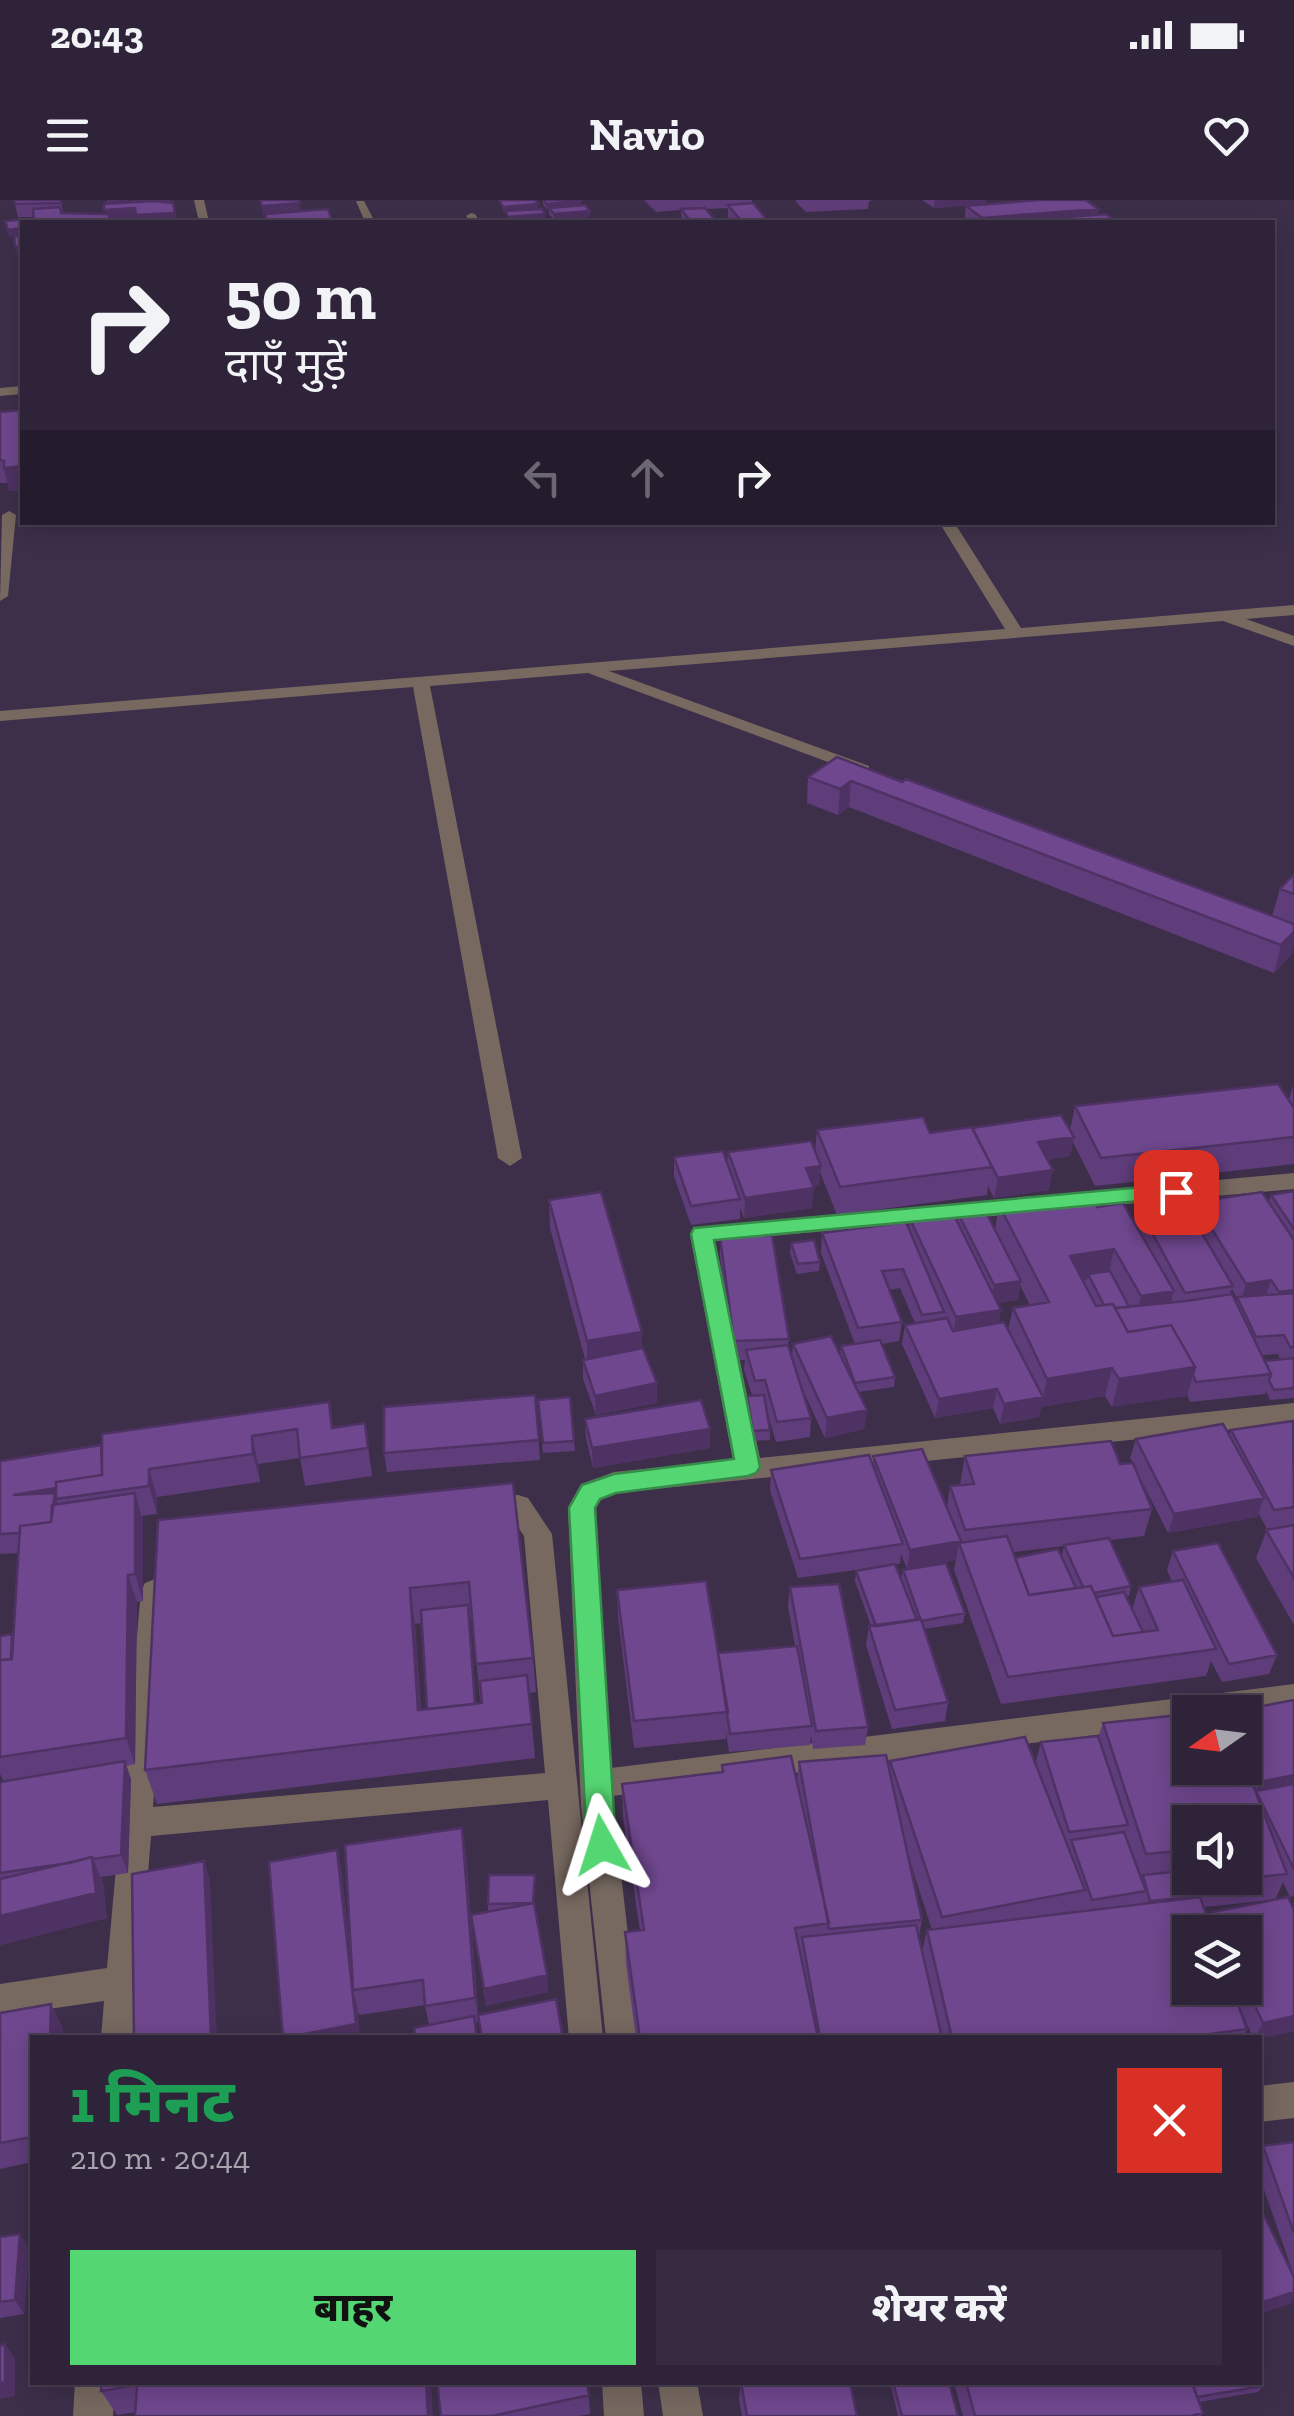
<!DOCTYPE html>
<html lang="hi">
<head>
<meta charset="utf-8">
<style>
  body { margin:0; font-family:"Zilla Slab","Noto Sans Devanagari",serif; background:#362b40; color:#f1f3f6; height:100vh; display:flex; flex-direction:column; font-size:38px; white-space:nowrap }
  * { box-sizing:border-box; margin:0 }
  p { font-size:32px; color:#a7a4ae }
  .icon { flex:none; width:55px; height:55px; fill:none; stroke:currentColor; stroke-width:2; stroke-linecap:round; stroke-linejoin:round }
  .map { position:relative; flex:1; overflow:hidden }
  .panel { position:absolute; left:30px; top:1835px; width:1232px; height:350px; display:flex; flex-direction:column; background:#2e2338; border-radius:0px; box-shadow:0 5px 25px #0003,0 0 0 2px #494053 }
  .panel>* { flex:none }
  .banner { position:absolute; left:20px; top:20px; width:1255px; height:305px; border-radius:0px; box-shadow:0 5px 25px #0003,0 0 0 2px #494053; background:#2e2338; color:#f1f3f6; overflow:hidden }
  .needle { width:65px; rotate:256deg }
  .controls { position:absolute; left:1172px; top:1495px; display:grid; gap:20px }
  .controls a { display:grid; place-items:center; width:90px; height:90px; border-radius:0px; background:#2e2338; box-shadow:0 5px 25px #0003,0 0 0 2px #494053; font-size:50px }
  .pin { position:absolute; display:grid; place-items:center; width:85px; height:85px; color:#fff; margin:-42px; border-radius:20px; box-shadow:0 5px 15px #0006 }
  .me { position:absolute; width:110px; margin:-55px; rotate:354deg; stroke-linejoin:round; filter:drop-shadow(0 0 8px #0008) }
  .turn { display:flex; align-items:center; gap:35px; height:210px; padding:0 40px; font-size:45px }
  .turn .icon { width:130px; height:130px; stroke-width:2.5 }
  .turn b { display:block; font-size:70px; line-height:85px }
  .lanes { display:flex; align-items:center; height:95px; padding:0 40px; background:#0003; justify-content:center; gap:50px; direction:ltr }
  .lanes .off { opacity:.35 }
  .round { display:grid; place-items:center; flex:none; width:105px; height:105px; border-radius:0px; background:#362b40 }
  .overview { display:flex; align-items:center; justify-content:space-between; height:170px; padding:0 40px }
  h1 { font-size:60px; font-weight:800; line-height:75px; color:#1e9e55 }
  .button { display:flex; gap:20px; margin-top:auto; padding:20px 40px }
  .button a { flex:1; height:115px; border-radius:0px; background:#54d672; color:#111; font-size:40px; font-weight:800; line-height:115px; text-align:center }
  .button a+a { background:#362b40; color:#f1f3f6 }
  .status { display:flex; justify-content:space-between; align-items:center; height:70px; padding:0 50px; background:#2e2338; direction:ltr }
  .status svg { height:28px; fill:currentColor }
  header { display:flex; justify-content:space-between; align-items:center; height:130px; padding:0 40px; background:#2e2338; font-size:45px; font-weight:800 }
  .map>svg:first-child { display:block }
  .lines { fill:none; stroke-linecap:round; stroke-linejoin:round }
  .minor { fill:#776960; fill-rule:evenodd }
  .wall { fill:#5f3d7a; fill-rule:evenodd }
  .shaded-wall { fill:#4e3263 }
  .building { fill:#6f478e; stroke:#4e3263; stroke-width:2.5 }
  .route { fill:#54d672; stroke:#378b4a; stroke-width:2.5 }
</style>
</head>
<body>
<div class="status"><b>20:43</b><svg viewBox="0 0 49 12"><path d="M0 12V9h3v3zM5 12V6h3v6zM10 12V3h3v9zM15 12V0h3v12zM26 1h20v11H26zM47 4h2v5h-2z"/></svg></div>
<header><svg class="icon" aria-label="menu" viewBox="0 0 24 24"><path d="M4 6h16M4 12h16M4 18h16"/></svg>Navio<svg class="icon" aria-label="heart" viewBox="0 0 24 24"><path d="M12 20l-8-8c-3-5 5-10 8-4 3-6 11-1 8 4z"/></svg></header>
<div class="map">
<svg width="1294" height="2216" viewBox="0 0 1294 2216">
  <rect width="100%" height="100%" fill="#3d2f4a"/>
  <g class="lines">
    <path class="minor" d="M194,0H204L209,22H199Z
      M356,1H364L375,22H365Z
      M471,13L475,14L480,22H470L466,16Z
      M640,19L645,22H634L635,20Z
      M903,19L908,22H897L898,20Z
      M22,186V194L0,196V188Z
      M9,311L16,315L8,396L0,401L2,315Z
      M939,322H954L1021,428L1294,405V415L1246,419L1294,436V446L1223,421L609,471L869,566V574L863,575L588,473L430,486L522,958L510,966L498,958L413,487L0,521V511L1005,429Z
      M1294,973V989L715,1041L760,1258L1294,1203V1223L616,1293L601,1300L596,1308L611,1568L1294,1484V1510L1245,1516V1512H1190V1523L612,1596L640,1838H606L581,1606L568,1307L581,1284L614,1272L733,1260L690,1034L694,1028Z
      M518,1295L528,1298L552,1334L603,1838H569L548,1600L151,1636L135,1838H101L104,1801L0,1816V1784L107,1768L141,1391L145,1383L155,1379L165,1383L169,1391L153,1607L545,1573L524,1336L511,1317L474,1316L470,1308L474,1300Z
      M1294,1882V1918L1260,1922V1886Z
      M75,2182H115L113,2216H73Z
      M602,2182H641L644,2216H604Z
      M658,2182H697L703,2216H663Z"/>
  </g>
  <path class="wall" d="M61,0L63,13L105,14L107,0L129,3L133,2V0H171V3H173L177,22H137V21L34,22L33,17H18L15,4Z
    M543,0H580L581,5L590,17L554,20L549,14V10H547L543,4Z
    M644,0H752V4L769,22H731L728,18V8L706,9L717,22H681V10L656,12Z
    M796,0H875L869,1L868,9L806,12L796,2Z
    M922,0H986L985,4L934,8Z
    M966,6L1098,9L1097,14L1118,22H964Z
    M22,210V290L9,291L8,283H0V212Z
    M837,557L1294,724L1292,754L1274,773L849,607L838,615L807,603L808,577Z
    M1294,674V724L1272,716L1280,689Z
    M1293,885L1294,964L1095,986L1073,942L1070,956L1047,960L1049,990L994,998L988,986L987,995L837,1015L820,972L819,985L813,986L812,1008L744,1018L740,1008V1019L691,1025L674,976V957L727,963L728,952H815L817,930L930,933L1070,930L1075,906L1289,900Z
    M1294,991V1198L1270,1200L1266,1191L1265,1194L1190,1202L1187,1194L1112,1207L1105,1196L1041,1207L1039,1217L1000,1224L993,1208L935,1218L902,1144L905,1125L915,1123L900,1088L889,1090L902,1122L899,1141L882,1144L895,1177L894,1187L858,1192L867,1210L864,1229L825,1238L801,1186L811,1218L810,1237L776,1242L767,1211L770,1230V1240L753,1241L747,1206V1196L752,1195L744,1170L745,1160H733L720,1056V1037L789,1139L788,1145L792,1155L793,1144L840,1154L841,1146L855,1144L821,1053L822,1033L909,1030L910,1019L958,1022L959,1015L995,1030L999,1005L1051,1004L1097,1007L1134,1022L1138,1007L1192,1016L1195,1002L1269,1001L1271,995ZM1020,1085L1030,1105L1013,1108L1008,1130L999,1123L998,1103L1018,1100ZM1232,1089L1237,1098L1236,1103L1230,1094ZM1278,1154L1280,1159L1265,1161L1262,1155Z
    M549,1000L642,1132V1148L657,1203L596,1215L583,1179V1160L585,1159L550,1028Z
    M791,1043L820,1062L819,1071L797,1074L790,1053Z
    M535,1195L540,1260L387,1272L384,1253Z
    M538,1200L574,1241L575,1251L543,1253Z
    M329,1202L333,1228L365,1223L372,1276L305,1286L300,1258L258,1264L260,1282L157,1297V1314L142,1316L143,1321V1401L137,1402L135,1564L126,1566L131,1579L128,1673L101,1677L103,1683L107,1718L0,1745V1582H4L0,1574V1436H13L19,1353L0,1354V1261L101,1245Z
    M585,1219L710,1248L593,1268L586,1238Z
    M1294,1222V1425L1256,1358L1267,1329L1259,1314L1257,1317L1168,1333L1135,1268L1152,1309L1144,1336L1110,1340L1131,1386L1129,1396H1126L1132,1410L1139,1387L1172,1382L1167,1370L1173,1351L1277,1455L1269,1474L1222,1482L1211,1461L1206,1476L1001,1504L954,1370L956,1360L917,1367L965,1413L963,1423L924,1429L948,1502L945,1521L892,1529L866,1445L869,1426H871L855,1381L856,1371L891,1365L798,1378L770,1290L771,1270L873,1263V1256L947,1308L950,1286L960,1285L965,1256L1120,1264L1133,1263L1130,1258L1136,1239L1229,1235L1231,1230ZM1064,1346L1062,1355L1076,1388L1015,1358L1013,1352ZM901,1354L907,1369L903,1370L901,1379L895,1364H900Z
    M513,1283L533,1458L536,1492L529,1493L535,1558L157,1604L145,1570ZM469,1418H472L480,1499H482V1503L476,1504ZM422,1423L427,1509L421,1510L415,1424Z
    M790,1387L868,1527L865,1545L813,1549L811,1536L810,1545L729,1552L726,1532V1539L634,1548L618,1417L617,1390L718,1454L795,1446L788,1406Z
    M1294,1500V1696L1290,1697L1283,1682L1275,1700L1294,1710V1831L1260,1838H1253L1238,1803L1247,1829L1243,1838H636L626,1764L625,1732L640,1730L623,1617L622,1584L722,1572V1565L797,1582L799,1562L889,1568L890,1561L1043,1582L1036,1561L1041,1542L1098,1538L1103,1523L1245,1568V1512ZM1190,1622L1245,1678H1190ZM908,1655L932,1730H927L922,1751L919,1736L922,1720ZM1271,1700L1213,1712L1209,1721L1204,1707ZM1190,1732H1245V1788H1190Z
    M466,1654L479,1822L429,1825L425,1805L359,1815L357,1806L360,1838H283L341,1668L351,1757Z
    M535,1675L534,1707L547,1775L548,1792L486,1806L471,1715L488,1712V1704Z
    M0,1813L63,1828L62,1838H32V1962L0,1969Z
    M1294,1942V2076L1260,1978V1952L1263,1946Z
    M0,2037L29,2049L24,2114L0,2118Z
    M102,2182L433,2216L136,2212L117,2215L101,2191Z
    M741,2182L857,2216H742L739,2199Z
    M890,2182H949L958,2216H898Z
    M956,2182H1260L1263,2186L1258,2192L1199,2202L1203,2213L1201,2216H963L955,2187Z
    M589,2195L590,2214L579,2216H441Z"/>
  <path class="shaded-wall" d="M107,0H128L129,5L108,6Z
    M133,0H171V3L134,6Z
    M935,0H986L985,4L934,8Z
    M581,1V8L547,10L546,4Z
    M300,3L301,16L263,19L262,6Z
    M538,4V11L503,13V7Z
    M135,8L175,13L176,22H137V21L109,22V19H106L104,10Z
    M1098,9L1096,22H982V18Z
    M590,11V17L554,20V14Z
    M545,14V21L509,22L508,17Z
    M22,28V35L9,37L8,30Z
    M22,46V60H18L15,47Z
    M22,266V290L9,291L4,268Z
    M851,581L849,607L838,615L840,589Z
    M1294,732V747L1292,754L1274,773L1281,745Z
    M1074,937L1070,956L1034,962L1038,942Z
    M821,966L819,985L804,987L806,968Z
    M1053,970L1049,990L994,998L998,978Z
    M814,988L812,1008L744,1018L745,998Z
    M1114,1049L1108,1077L1088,1074L1087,1080L1064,1084L1070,1056Z
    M1271,1080L1265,1099L1240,1103L1246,1084Z
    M1021,1081L1018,1100L990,1104L994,1085Z
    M1174,1091L1166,1119L1134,1124L1141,1096Z
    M1001,1110L998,1129L953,1136L956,1117Z
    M642,1132V1160L587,1169V1141Z
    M1195,1167L1187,1196L1112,1207L1119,1179Z
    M1112,1168L1105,1196L1041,1207L1047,1179Z
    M657,1183V1203L596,1215L595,1196Z
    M997,1189L993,1208L935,1218L939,1199Z
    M1043,1197L1039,1217L1000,1224L1004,1204Z
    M867,1210L864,1229L825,1238L827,1218Z
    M710,1229V1248L593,1268L592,1248Z
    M252,1236L258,1264L260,1282L253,1254Z
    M149,1269L157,1297V1314L149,1286Z
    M102,1280L56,1299L61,1315L13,1295Z
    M135,1293L143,1321V1401L135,1374Z
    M1264,1298L1257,1317L1168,1333L1174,1314Z
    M961,1341L959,1343L956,1360L907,1369L910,1350Z
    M128,1375L137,1402L135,1564L126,1538Z
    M410,1388L415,1424L422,1537L418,1510Z
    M125,1561L131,1579L128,1673L121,1655Z
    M1294,1575V1591H1256L1260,1582Z
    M462,1628L466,1654L479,1822L475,1798Z
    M337,1650L341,1668L355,1790H353L357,1806L360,1838H288Z
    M92,1657L103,1683L107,1718L0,1745V1716Z
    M204,1661L210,1679L217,1838H211Z
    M547,1775L548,1792L486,1806L484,1789Z
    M51,1804L63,1828L62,1838H50Z
    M1294,1816V1831L1260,1838H1255L1263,1823Z
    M20,2034L29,2049L24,2114L15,2100Z
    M1294,2092V2099L1290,2104L1260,2114V2103Z
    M5,2144L15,2158V2196L0,2199V2183Z
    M426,2182H431L433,2216H428Z"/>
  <path class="building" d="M15,0H60L61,3L15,4Z
    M260,0H298L300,3L262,6Z
    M499,0H535L538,4L503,7Z
    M544,0H580L581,1L546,4Z
    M1038,0H1086L1098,9L982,18L966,6Z
    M154,1L173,3L175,13L136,15L135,8L104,10V4Z
    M753,3L769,22H742L728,5Z
    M585,5L590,11L554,14L549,8Z
    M60,7L61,13L109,14V19L34,22L33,9Z
    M705,8L717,22H691L681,9Z
    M328,9L332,20L315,22H267L265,14Z
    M542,9L545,14L508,17L505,11Z
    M1106,14L1118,22H1001Z
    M29,19L31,22H22V28L8,30L5,21Z
    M14,36H22V46L15,47Z
    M20,62H22V73L19,74Z
    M22,210V266L4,268V261L0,260V212Z
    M837,557L902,582L906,579L1294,724V732L1281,745L851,581L840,589L808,577Z
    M1294,674V694L1280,689Z
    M1278,884L1294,908V937L1101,958L1075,906Z
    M1061,915L1074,937L1038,942L1053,970L998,978L972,928Z
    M923,917L930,933L972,927L992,967L840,987L817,930Z
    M811,941L821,966L806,968L814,988L745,998L728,952Z
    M723,951L740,999L691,1006L674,957Z
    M1294,991V1029L1271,995Z
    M601,992L642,1132L587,1141L549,1000Z
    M1262,992L1294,1040V1090L1279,1092L1271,1080L1246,1084L1195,1002Z
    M1047,998L1051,1004L1093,998L1097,1007L1123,1003L1174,1091L1141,1096L1114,1049L1070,1056L1096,1106L1113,1104L1128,1132L1171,1125L1195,1167L1119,1179L1112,1168L1047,1179L1013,1108L1049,1102L999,1005Z
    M1183,1001L1233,1086L1185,1093L1138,1007Z
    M986,1012L1021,1081L994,1085L959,1015Z
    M953,1013L1001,1110L956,1117L910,1019Z
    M906,1022L944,1112L922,1115L903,1069L882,1071L902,1122L858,1128L822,1033Z
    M772,1035L789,1139L734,1141L720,1037Z
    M814,1040L820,1062L798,1064L791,1043Z
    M1110,1071L1129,1107L1115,1108L1113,1104L1104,1105L1088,1074Z
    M1294,1093V1147H1290L1284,1135L1256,1137L1237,1097Z
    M1232,1094L1271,1174L1196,1182L1193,1175L1195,1167L1171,1125L1128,1132L1115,1108L1186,1101Z
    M947,1118L953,1131L1004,1122L1043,1197L1004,1204L997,1189L939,1199L905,1125Z
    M831,1136L867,1210L827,1218L793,1144Z
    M880,1140L895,1177L855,1183L841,1146Z
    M788,1145L811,1218L777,1222L765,1180L755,1181L746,1150Z
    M643,1148L657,1183L595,1196L583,1160Z
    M1294,1158V1188L1274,1190L1269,1181L1271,1174L1265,1161Z
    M535,1195L539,1240L384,1253V1207Z
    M764,1195L770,1230L753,1231L747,1196Z
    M570,1197L574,1241L543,1243L538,1200Z
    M701,1200L710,1229L592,1248L585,1219Z
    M329,1202L332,1228L365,1223L368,1248L300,1258L297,1229L252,1236L253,1254L149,1269V1286L56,1299V1282L102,1275V1234Z
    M1293,1221L1294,1307L1274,1310L1231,1230Z
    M1223,1224L1264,1298L1174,1314L1136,1239Z
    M1111,1241L1120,1264L1133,1263L1152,1309L965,1330L950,1286L974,1284L965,1256Z
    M101,1245L102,1275L56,1282V1288L13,1295L55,1293L51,1322L20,1326V1333L0,1334V1261Z
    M922,1249L961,1341L910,1350L873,1256Z
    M869,1255L903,1344L800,1359L771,1270Z
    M513,1283L533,1458L476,1464L469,1382L410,1388L418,1510L482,1503L480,1481L527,1475L532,1524L145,1570L158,1320Z
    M135,1293V1374L128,1375L126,1538L0,1557V1460L12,1459L20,1326L51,1322L52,1305Z
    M1294,1325V1378L1266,1330Z
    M1007,1336L1029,1395L1091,1386L1113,1436L1158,1430L1139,1387L1183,1380L1216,1449L1008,1477L959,1343Z
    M1109,1338L1131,1386L1094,1393L1091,1386L1083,1387L1064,1345Z
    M1218,1343L1277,1455L1229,1464L1173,1351Z
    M1058,1349L1076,1388L1029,1395L1015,1358Z
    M946,1363L965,1413L921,1421L903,1370Z
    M895,1364L917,1420L876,1426L856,1371Z
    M706,1381L728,1512L634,1521L617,1390Z
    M839,1384L868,1527L816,1531L790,1387Z
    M1124,1392L1143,1432L1113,1436L1096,1397Z
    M468,1405L475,1504L427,1509L421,1410Z
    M921,1419L948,1502L895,1510L869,1426Z
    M12,1434L11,1459L0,1460V1436Z
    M797,1446L812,1526L730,1534L718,1453Z
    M1294,1500V1575L1260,1582L1245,1552V1512H1231Z
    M1190,1514V1568H1245V1564L1287,1674L1202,1683L1200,1678H1245V1622H1190V1650L1146,1654L1103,1523Z
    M1098,1536L1128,1625L1069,1632L1041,1542Z
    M1025,1537L1085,1690L942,1717L890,1561Z
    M886,1555L922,1720L829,1729L799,1562Z
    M791,1556L829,1723L795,1728L818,1838H640L625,1732L644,1730L622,1584L723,1572L722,1565Z
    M125,1561L121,1655L93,1659L92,1657L69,1663L0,1673V1582Z
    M1294,1584V1669L1256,1591Z
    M462,1628L475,1798L425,1806L423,1780L353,1790L345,1645Z
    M1124,1632L1146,1691L1092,1700L1071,1640Z
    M337,1650L356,1824L283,1838L269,1662Z
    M92,1657L96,1693L0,1716V1679Z
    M204,1661L211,1838H134L132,1674Z
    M1182,1671L1191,1697L1150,1701L1143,1675Z
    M489,1675H535L533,1703L488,1704Z
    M1200,1697L1213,1732H1190V1788H1232L1247,1829L1181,1838H952L927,1730Z
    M1288,1697L1294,1710V1816L1263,1823L1245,1784V1732H1222L1213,1712Z
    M534,1703L547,1775L484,1789L471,1715Z
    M916,1725L942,1838H820L802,1737Z
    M556,1799L563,1838H482L478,1815Z
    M51,1804L50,1838H32V1937L0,1943V1813Z
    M474,1816L477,1838H415L414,1828Z
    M334,1831V1838H306Z
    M1294,1942V2033L1263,1946Z
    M1260,2007L1294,2077V2092L1260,2103Z
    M20,2034L15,2100L0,2102V2037Z
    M5,2144V2182L0,2183V2146Z
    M1260,2177L1263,2186L1197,2197L1192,2182H1260Z
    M102,2182H426L428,2216H135L137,2185L101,2191Z
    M437,2182H587L589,2195L492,2216H441Z
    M741,2182H850L857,2216H747Z
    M893,2182H949L958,2216H902Z
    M966,2182H1192L1203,2213L1190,2216H975Z"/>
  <path class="route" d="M1176,984L1186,992L1183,997L714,1040L760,1267L756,1273L748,1276L616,1293L600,1299L595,1308L616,1645L612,1654L602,1658L591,1654L587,1645L569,1308L582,1285L614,1274L734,1259L691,1034L694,1028Z"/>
</svg>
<div class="controls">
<a><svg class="needle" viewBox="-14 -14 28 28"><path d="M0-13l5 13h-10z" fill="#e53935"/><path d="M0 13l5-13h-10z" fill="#a7a4ae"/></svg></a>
<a><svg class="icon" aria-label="sound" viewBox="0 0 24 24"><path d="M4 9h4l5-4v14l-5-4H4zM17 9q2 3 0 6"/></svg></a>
<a><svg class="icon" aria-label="layers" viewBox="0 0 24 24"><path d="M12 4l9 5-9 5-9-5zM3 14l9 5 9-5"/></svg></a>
</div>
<div class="pin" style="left:1176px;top:992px;background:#d93025"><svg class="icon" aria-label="arrive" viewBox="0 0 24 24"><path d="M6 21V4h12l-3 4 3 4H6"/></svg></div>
<svg class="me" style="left:602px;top:1645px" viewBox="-20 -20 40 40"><path d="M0-17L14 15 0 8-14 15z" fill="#54d672" stroke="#fff" stroke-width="4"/></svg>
<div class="banner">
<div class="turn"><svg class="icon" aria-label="right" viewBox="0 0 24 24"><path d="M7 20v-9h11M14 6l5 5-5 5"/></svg><div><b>50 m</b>दाएँ मुड़ें</div></div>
<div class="lanes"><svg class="icon off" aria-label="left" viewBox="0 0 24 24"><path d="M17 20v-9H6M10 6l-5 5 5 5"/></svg><svg class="icon off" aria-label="ahead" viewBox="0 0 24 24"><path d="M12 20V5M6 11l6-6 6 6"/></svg><svg class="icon" aria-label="right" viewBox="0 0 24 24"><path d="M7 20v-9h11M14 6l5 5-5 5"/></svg></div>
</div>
<section class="panel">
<div class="overview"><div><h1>1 मिनट</h1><p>210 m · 20:44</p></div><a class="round" style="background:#d93025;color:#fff"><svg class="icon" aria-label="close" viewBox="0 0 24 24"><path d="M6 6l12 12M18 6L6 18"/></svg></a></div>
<div class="button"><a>बाहर</a><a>शेयर करें</a></div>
</section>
</div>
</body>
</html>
